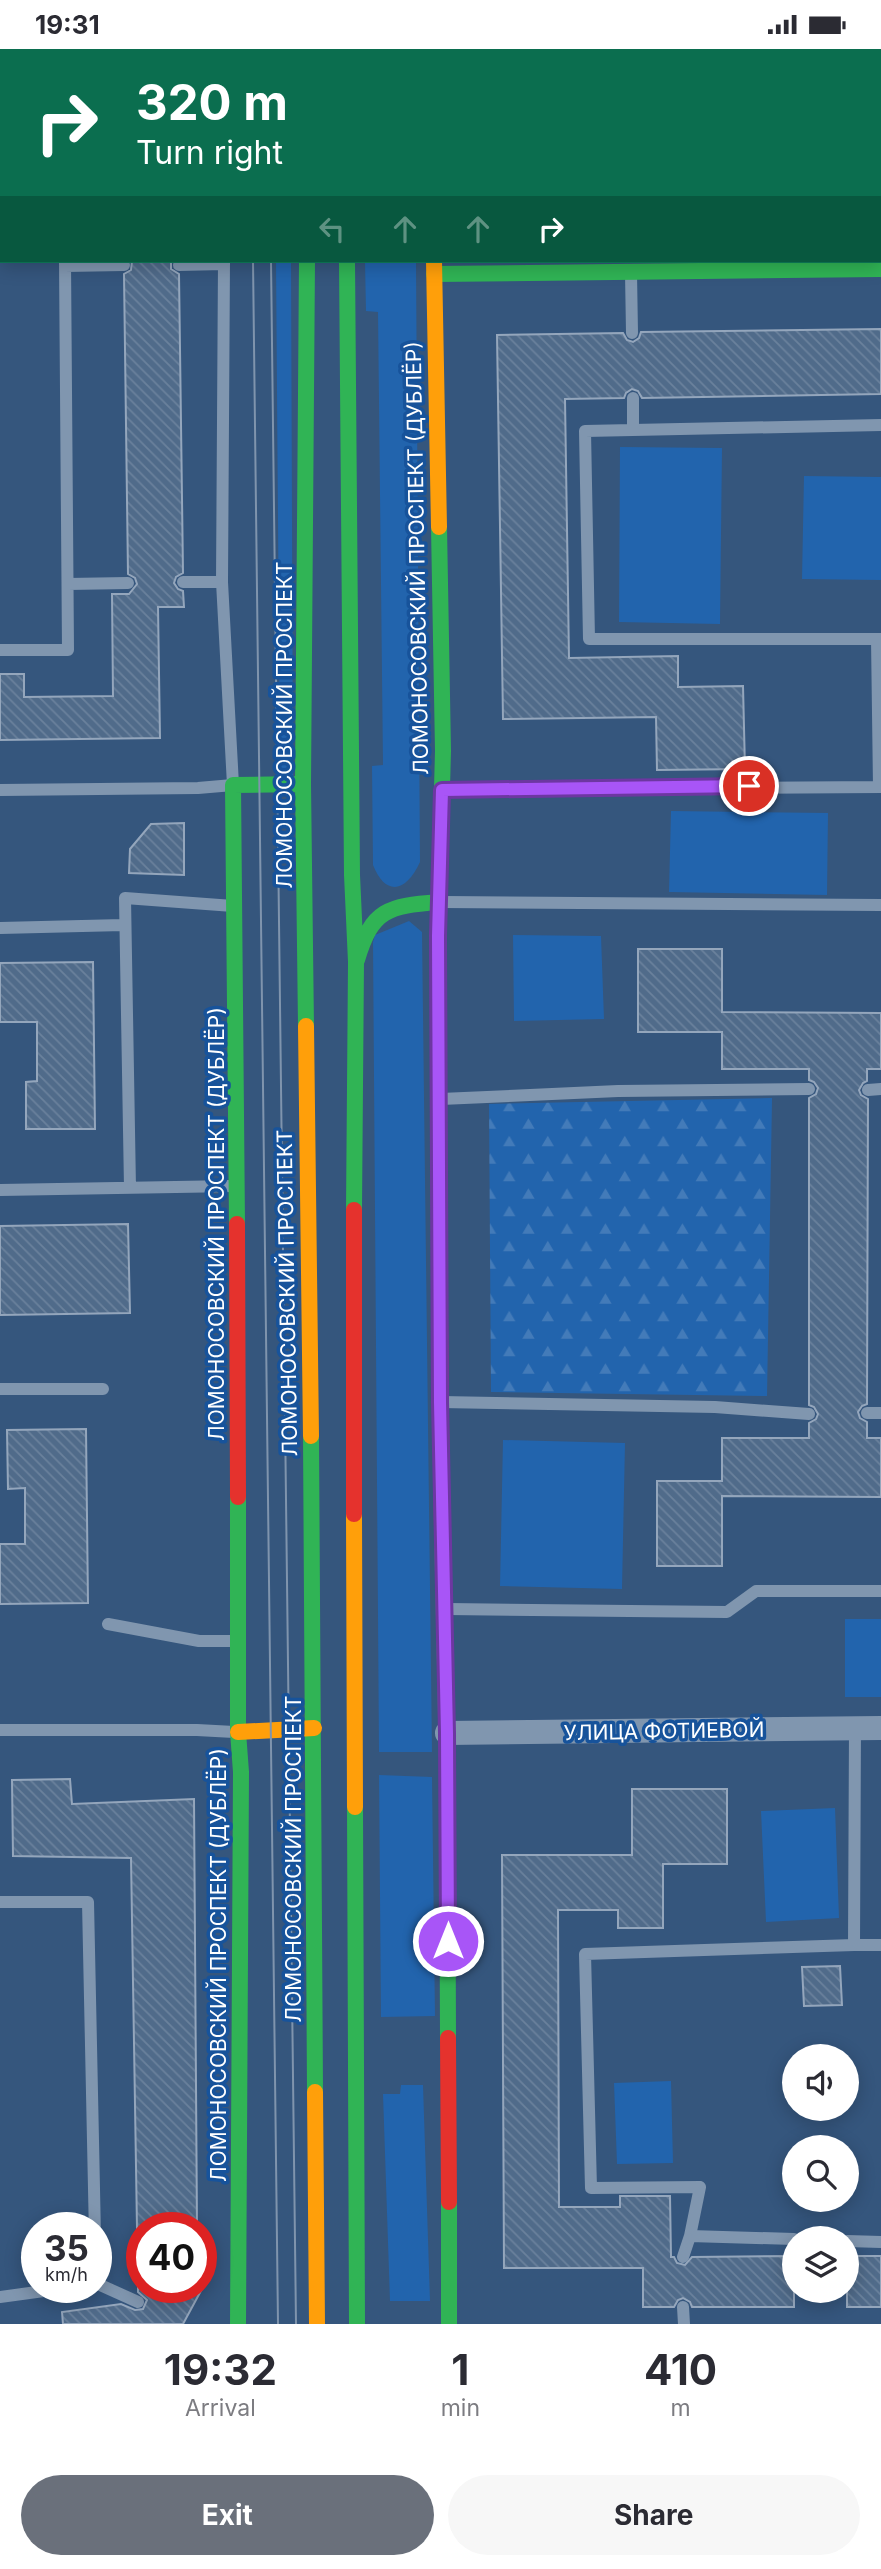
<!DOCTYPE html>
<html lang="en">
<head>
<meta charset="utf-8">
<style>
  body { margin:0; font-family:Inter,sans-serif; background:#f7f7f7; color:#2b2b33; height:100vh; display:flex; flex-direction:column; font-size:26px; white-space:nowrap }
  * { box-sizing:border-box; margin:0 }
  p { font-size:23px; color:#7c7c81 }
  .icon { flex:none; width:38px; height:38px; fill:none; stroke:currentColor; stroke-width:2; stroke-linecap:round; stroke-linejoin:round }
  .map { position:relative; height:2275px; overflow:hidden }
  .drawer { display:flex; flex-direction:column; background:#fff; flex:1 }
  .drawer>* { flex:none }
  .hud { position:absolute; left:0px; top:0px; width:882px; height:214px; box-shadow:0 4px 18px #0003; background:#0b6e4f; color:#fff; overflow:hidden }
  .controls { position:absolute; left:782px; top:1995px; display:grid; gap:14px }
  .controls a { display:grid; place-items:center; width:77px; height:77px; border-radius:50%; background:#fff; box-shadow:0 4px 18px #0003; font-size:35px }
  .speed { position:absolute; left:21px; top:2163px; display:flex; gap:14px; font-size:35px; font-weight:700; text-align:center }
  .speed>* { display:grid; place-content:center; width:91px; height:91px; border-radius:50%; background:#fff; box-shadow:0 4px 18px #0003; line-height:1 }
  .speed small { font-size:18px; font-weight:400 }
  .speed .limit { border:10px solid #d22; background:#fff; color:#111 }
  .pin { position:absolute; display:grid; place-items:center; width:60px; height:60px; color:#fff; margin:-30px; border:4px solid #fff; border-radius:50%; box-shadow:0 2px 7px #0007 }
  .me { position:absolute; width:77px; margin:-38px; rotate:0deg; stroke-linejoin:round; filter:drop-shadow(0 0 5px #0008) }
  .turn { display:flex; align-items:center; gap:24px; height:147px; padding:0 21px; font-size:32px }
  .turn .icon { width:91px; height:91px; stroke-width:2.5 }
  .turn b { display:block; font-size:49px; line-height:60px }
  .lanes { display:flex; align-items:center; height:66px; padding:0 21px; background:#0003; justify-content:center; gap:35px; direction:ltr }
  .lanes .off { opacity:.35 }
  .eta { display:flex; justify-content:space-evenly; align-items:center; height:119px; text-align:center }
  .eta b { font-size:42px; font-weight:700; line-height:49px }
  .primary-button { display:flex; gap:14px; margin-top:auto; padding:14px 21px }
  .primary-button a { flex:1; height:80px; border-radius:42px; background:#6a707b; color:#fff; font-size:28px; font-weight:700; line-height:80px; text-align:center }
  .primary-button a+a { background:#f7f7f7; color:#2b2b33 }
  .status { display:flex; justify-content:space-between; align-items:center; height:49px; padding:0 35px; background:#fff; direction:ltr }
  .status svg { height:19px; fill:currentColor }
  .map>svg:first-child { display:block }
  .green { fill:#2264ad }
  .forest { fill:url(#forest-firs) }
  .building { fill:url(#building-back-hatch); stroke:#94a6bc; stroke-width:2 }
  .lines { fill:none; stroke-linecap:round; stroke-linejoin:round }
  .lane { stroke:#8096af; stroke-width:12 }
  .street { stroke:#8096af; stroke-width:24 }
  .fast { stroke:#30b455; stroke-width:16 }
  .slow { stroke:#ff9f0a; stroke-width:16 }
  .jam { stroke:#e5322d; stroke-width:16 }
  .tram { stroke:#7f94ad; stroke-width:2 }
  .route-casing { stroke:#6d37a1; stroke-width:18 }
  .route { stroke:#a855f7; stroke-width:12 }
  .labels { text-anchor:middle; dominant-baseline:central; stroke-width:7; stroke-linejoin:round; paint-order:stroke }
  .street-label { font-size:21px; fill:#fff; stroke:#17539b }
</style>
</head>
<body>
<div class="status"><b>19:31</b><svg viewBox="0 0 49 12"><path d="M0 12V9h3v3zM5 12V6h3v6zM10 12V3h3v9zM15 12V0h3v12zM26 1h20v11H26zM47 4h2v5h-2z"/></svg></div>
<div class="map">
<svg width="881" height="2275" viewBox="0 0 881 2275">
  <defs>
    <pattern id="forest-firs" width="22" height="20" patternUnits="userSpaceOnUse" patternTransform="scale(1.75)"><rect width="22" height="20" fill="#2264ad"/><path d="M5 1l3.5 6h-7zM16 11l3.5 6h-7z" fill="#437bb9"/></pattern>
    <pattern id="building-back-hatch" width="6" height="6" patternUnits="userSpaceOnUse" patternTransform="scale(1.75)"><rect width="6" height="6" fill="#506b8a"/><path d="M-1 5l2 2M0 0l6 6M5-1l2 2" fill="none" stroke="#6a819c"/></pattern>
  </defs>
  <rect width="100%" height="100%" fill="#35567d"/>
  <path class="green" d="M480,0H881V166L880,2Z
    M276,212H291L293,730H280Z
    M365,212H416L420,813C407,842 386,849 373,816L372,717L383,716L378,263L366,262Z
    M620,398L722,399L720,575L619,573Z
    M804,427L881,428V531L802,530Z
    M671,762L828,764L827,846L669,843Z
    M409,872L422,883L432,1703H379L373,893L375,886Z
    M513,886L601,887L604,970L514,972Z
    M503,1391L625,1394L622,1540L500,1537Z
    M845,1570H881V1648H845Z
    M379,1726L432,1728L435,1967L381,1968Z
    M835,1759L839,1869L766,1873L761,1762Z
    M671,2032L673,2114L617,2115L614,2034Z
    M401,2036H423L430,2252H390L383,2045H400Z"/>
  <path class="forest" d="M772,1049L767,1347L491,1343L489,1055Z"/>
  <path class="building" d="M132,212H171V220L179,225L183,524L176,528L174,534L178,540L183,542L184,558H158L160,689L0,691V625H24V648L113,647L112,545H129L137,535L135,529L128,525L124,225L131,221Z
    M881,280V345L642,349L638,342L632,340L626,344L624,349L565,350L569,609L678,607V638L743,637L745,720L657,721L656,668L503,670L497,286L623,284L627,291L633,293L639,289L641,283Z
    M184,774V826L129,824L130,800L151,775Z
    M638,900H722V963L881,964V1020H867V1032L863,1034L859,1041L861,1046L868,1050L867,1355L862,1357L858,1363L860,1369L867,1373V1389H881V1448L722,1447V1517H657V1432H722V1389H809V1374L816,1370L818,1365L814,1358L809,1356V1049L816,1045L818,1039L814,1033L809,1031V1020H722V983H638Z
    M93,913L95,1080H26V1033L37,1032V973H0V914Z
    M128,1175L130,1264L0,1266V1177Z
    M86,1380L88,1554L0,1555V1495H25V1439L8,1440L7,1381Z
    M70,1730L72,1755L194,1750L197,2179H137L131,1809L13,1807L12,1731Z
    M632,1740H727V1815H663V1879H618V1861H558L559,2158H620V2147H670L671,2208H674L677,2214L685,2216L692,2208L794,2207V2258H692L690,2253L683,2249L678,2251L674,2258H643V2219H504L502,1806H632Z
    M840,1917L842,1956L804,1957L802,1918Z
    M847,2207H881V2258H847Z
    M138,2238H203L183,2275H63L62,2263L121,2255L135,2261L143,2260L147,2251L138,2243Z"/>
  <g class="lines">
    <path class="lane" d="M26,0V2
      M197,0L199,2
      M0,116H2
      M179,216L224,215
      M65,217L124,216
      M631,224L632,284
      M633,349V379
      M881,376L585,382L589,590H881
      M183,533H222
      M68,535L128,534
      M877,590L879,738
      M0,601H68L65,212
      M0,741L198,739L233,736L222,533L224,212
      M442,741L881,738
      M443,853L881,856
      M0,879L123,876
      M868,1041L881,1040
      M441,1050L618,1042L809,1040
      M130,1139L125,849L233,857
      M0,1141L234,1137
      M0,1340H103
      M441,1353L715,1358L809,1365
      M867,1364H881
      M447,1560L727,1563L756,1542H881
      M108,1575L199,1592H236
      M855,1679L854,1896H881
      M0,1681H197L234,1683
      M0,1853H88L96,2235
      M794,2190L690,2187L700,2138L591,2139L585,1905L854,1896
      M847,2192L881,2193
      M683,2208L690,2187
      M98,2235L138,2253
      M0,2248L73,2238
      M683,2258L684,2275"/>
    <path class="street" d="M447,1684L881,1679"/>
    <path class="fast" d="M305,0V2
      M344,0V2
      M432,0V2
      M384,2L385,0
      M347,212L352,826L356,913L354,1161
      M434,225L881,220
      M439,478L443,702L438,887L439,1166
      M357,911C372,860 388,857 439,853
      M306,977L303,735L307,212
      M237,1175L233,736L303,735
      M311,1387L315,2043
      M238,1448V1683L241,1723L238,2275
      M442,1478L447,1711L448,1989
      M355,1758L357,2275
      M449,2153V2275"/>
    <path class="slow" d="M434,212L439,478
      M306,977L311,1387
      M354,1465L355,1758
      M238,1683L314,1679
      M315,2043L317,2275"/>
    <path class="jam" d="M354,1161V1465
      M439,1166L442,1478
      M237,1175L238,1448
      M448,1989L449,2153"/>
    <path class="tram" d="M246,0L247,2
      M268,2V0
      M253,212L278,2275
      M271,212L296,2275"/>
  </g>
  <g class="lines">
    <g class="route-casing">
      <path id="route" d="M448,1892L447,1684L440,1353L438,887L442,741L749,737"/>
    </g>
    <use href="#route" class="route"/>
  </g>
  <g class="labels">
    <g class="street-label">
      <text transform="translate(417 509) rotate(-91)">ЛОМОНОСОВСКИЙ ПРОСПЕКТ (ДУБЛЁР)</text>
      <text transform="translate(284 676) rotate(-90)">ЛОМОНОСОВСКИЙ ПРОСПЕКТ</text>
      <text transform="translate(216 1175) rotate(-90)">ЛОМОНОСОВСКИЙ ПРОСПЕКТ (ДУБЛЁР)</text>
      <text transform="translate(287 1244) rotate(-91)">ЛОМОНОСОВСКИЙ ПРОСПЕКТ</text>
      <text transform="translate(664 1682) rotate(-1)">УЛИЦА ФОТИЕВОЙ</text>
      <text transform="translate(293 1810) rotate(-90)">ЛОМОНОСОВСКИЙ ПРОСПЕКТ</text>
      <text transform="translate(218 1916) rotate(-90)">ЛОМОНОСОВСКИЙ ПРОСПЕКТ (ДУБЛЁР)</text>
    </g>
  </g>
</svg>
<div class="controls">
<a><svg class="icon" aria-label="sound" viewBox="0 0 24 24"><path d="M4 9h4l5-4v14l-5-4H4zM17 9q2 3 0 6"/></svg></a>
<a><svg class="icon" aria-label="search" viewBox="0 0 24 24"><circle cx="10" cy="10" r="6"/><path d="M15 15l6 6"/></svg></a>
<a><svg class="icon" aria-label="layers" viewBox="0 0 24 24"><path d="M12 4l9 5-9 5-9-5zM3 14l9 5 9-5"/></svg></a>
</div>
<div class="speed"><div>35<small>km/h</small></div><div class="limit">40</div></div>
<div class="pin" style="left:749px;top:737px;background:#d93025"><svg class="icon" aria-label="arrive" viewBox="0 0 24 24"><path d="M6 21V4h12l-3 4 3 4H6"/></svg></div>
<svg class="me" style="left:448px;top:1892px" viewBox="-20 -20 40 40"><circle r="17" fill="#a855f7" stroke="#fff" stroke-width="3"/><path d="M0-11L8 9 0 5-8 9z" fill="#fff"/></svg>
<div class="hud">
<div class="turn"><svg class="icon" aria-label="right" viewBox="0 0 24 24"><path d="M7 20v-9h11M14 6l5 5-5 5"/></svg><div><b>320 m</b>Turn right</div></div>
<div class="lanes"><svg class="icon off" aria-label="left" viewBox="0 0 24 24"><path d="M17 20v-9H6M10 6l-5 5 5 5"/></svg><svg class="icon off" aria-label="ahead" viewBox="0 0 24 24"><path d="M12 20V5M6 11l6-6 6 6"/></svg><svg class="icon off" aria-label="ahead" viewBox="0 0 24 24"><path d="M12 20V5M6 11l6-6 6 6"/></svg><svg class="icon" aria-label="right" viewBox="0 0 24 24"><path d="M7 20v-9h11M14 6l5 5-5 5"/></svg></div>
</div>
</div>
<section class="drawer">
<div class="eta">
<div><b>19:32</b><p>Arrival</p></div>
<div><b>1</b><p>min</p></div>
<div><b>410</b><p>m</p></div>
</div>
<div class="primary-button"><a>Exit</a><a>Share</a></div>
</section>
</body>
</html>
